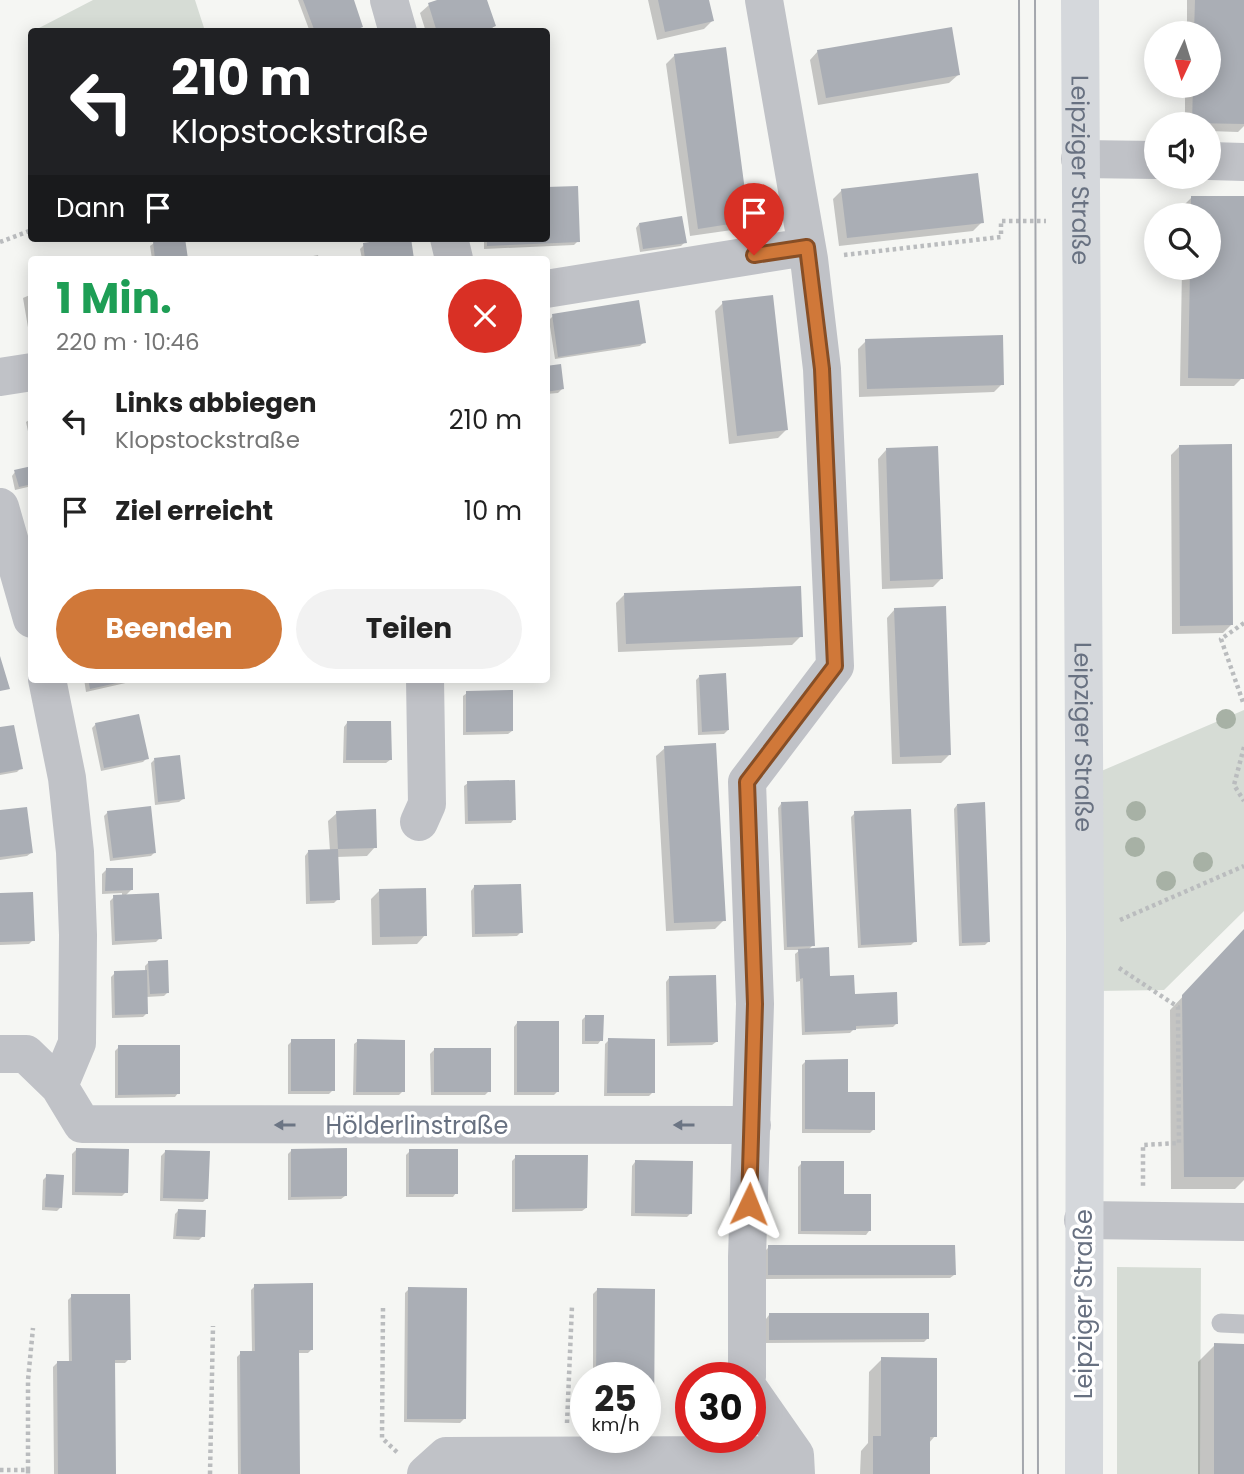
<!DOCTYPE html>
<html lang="de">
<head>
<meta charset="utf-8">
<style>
  body { margin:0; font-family:Poppins,sans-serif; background:#f2f2f2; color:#222; height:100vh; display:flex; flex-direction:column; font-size:26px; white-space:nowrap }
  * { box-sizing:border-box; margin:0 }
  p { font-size:23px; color:#767676 }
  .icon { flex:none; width:38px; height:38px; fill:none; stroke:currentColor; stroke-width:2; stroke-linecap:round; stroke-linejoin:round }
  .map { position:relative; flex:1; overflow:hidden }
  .drawer { position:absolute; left:28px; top:256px; width:522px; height:427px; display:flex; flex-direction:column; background:#fff; border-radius:7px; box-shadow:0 4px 18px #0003 }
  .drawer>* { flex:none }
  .guide { position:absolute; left:28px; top:28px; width:522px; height:214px; border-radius:7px; box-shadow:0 4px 18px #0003; background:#202124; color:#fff; overflow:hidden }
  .needle { width:46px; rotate:184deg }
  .tools { position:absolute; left:1144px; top:21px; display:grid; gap:14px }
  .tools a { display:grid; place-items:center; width:77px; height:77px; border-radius:50%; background:#fff; box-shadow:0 4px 18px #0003; font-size:35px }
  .speed { position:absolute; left:570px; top:1362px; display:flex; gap:14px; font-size:35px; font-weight:700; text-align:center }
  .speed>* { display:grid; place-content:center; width:91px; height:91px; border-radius:50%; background:#fff; box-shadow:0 4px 18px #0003; line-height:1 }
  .speed small { font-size:18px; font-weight:400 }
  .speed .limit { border:10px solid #d22; background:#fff; color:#111 }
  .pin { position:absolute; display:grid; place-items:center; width:60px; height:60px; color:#fff; margin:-72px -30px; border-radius:50% 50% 50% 0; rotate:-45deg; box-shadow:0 0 7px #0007 }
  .pin .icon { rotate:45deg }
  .me { position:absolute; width:77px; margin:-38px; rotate:2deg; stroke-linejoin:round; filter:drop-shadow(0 0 5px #0008) }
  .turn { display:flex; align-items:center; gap:24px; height:147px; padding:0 28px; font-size:32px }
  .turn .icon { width:91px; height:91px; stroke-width:2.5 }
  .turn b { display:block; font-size:49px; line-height:60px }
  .then { display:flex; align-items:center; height:66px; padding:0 28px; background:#0003; gap:14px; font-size:26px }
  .round { display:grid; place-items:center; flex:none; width:74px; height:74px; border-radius:37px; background:#f2f2f2 }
  .overview { display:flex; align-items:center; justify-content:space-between; height:119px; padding:0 28px }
  h1 { font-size:42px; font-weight:700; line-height:52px; color:#1e9e55 }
  .action { display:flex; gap:14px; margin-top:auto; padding:14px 28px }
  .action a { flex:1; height:80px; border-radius:42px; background:#d07839; color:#fff; font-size:28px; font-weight:700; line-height:80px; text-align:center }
  .action a+a { background:#f2f2f2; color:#222 }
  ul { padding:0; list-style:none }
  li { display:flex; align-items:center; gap:21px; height:91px; padding:0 28px }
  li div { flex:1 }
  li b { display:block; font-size:26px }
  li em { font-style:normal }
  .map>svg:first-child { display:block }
  .green { fill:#d6dcd5 }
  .shadow { fill:#0003 }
  .building { fill:#aaaeb5 }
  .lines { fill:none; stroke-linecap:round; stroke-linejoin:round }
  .path { stroke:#babcbe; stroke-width:4.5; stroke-dasharray:3.5 3.5; stroke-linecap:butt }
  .lane { stroke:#c0c2c7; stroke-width:19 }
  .street { stroke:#c0c2c7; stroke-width:38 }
  .secondary { stroke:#d5d8dc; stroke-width:38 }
  .tram { stroke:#a4a7ad; stroke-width:2 }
  .tree { fill:#a7b1a5 }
  .oneway { fill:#6c7584 }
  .route-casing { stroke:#874e25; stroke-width:18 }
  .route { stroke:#d07839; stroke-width:12 }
  .labels { text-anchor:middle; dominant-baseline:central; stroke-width:7; stroke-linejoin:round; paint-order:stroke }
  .street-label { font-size:24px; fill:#687181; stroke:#fff }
</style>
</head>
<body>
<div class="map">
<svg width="1244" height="1474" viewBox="0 0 1244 1474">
  <rect width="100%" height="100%" fill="#f5f6f3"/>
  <path class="green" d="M93,0H195L205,31H40L39,28Z
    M1244,710V911L1164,990L1097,991L1099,772Z
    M1117,1267L1201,1268L1200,1474H1117Z"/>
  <path class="shadow" d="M298,0H352L361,26L353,32H310Z
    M442,0H485L494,26L489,32H426L420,13L429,5Z
    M648,0H708L712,21L704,29L657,40Z
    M1187,0H1244V126L1238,132L1209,131V124H1185V86H1209V33H1187Z
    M818,51L958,75L949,83L818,105L810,60Z
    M675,55L748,221L739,229L690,236L666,64Z
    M546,189L578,241L574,245L484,249V238H546Z
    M842,190L982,222L973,231L839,246L833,199Z
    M1192,197L1244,198L1242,378L1234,386H1180L1182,268H1209V215H1183V206Z
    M639,224L685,242L681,246L640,252L636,228Z
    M340,238H358L341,242Z
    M409,238L412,259H362L360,249L364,245Z
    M154,243L186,259H152L150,246Z
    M318,255L319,259H298Z
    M32,294V344L31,345L23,298Z
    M723,303L786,430L778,438L729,444L715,311Z
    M553,316L644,342L640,346L555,359L549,320Z
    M866,341L1002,384L994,392L859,397L858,349Z
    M546,368L562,389L558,393L546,394Z
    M32,418V450L26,422Z
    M1179,447L1231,625L1223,633L1172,634L1171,455Z
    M886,450L941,579L933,587L882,589L878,459Z
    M32,468V486L15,490L12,476L15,472Z
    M624,595L801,636L792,645L618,652L616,603Z
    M895,609L950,754L941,763L892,764L887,618Z
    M699,677L728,730L724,734L698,735L696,680Z
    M84,679H133L130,682L86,692Z
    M467,693L512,731L508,734L463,735V696Z
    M347,723L390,760L386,763H343L344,727Z
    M96,724L147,758L143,762L101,771L92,728Z
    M0,729L21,768L17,772L0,775Z
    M665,748L724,920L715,929L666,931L656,756Z
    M154,760L183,799L179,802L155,805L151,763Z
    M468,783L514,819L511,823L465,824L464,786Z
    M781,804L813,945L808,950L828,977L897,1023L893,1027L854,1029L850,1033L802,1035L800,981L796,982L795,954L800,950H784L778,808Z
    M957,805L989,941L985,945L959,946L954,809Z
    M0,812L31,853L27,856L0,860Z
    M108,812L155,852L151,856L110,861L104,816Z
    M337,813L375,847L367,856L336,857L338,899L334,903L306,904L305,856L308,852L330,851L328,821Z
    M855,813L915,941L911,945L858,948L851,817Z
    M106,870L131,890L124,897L160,938L156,942L112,945L110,901L114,897H122V893L102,894V874Z
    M474,887L521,932L517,936L472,937L471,891Z
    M380,890L425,935L417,944L372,945L371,899Z
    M0,895L33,940L29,944L0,945Z
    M1244,932V1180L1235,1189H1171L1170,1010Z
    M149,962L168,992L164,996L146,997L147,1013L143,1017L112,1018L111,977L115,973L145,972V966Z
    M669,978L716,1042L712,1045L667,1046L666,982Z
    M586,1016L601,1040L598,1044H582V1020Z
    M517,1023L558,1091L554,1095H514V1027Z
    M609,1040L653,1092L649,1096H604L605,1044Z
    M292,1041L333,1090L329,1094H288V1045Z
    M358,1041L403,1091L399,1095H353L354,1044Z
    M119,1047L178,1093L175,1097L115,1098V1051Z
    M434,1050L489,1091L485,1095H431L430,1054Z
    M806,1061L846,1093L874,1129L870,1133H802V1065Z
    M76,1150L126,1192L122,1196L72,1195V1154Z
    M292,1150L345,1196L341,1199L288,1200V1154Z
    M410,1151L456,1193L453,1197H406V1155Z
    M165,1152L207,1198L203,1202L160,1201L161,1156Z
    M516,1157L586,1208L582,1211L512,1212V1161Z
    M635,1162L691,1213L687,1217L631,1216L632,1166Z
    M802,1163L842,1195L869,1231L866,1235L798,1234V1167Z
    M47,1176L61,1207L57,1211L42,1210L43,1180Z
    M178,1211L203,1236L199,1240L173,1239L175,1214Z
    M769,1247L954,1275L950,1278L765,1279V1251Z
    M255,1286L312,1349L308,1353H297L298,1474H238L237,1357L241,1353H252L251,1290Z
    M409,1289L464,1419L460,1423L404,1422L405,1293Z
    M597,1290L654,1291L652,1420L649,1424H646V1377H593V1294Z
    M72,1296L129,1359L125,1363H114L115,1474H54L53,1367L57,1363H69L68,1300Z
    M769,1315L928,1338L924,1342L766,1343V1319Z
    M1215,1345H1244V1474H1198V1362Z
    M882,1359L935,1436L928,1444V1474H860L861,1451L868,1443L869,1372Z"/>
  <path class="building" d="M303,0H354L363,27L350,32H315Z
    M437,0H487L496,26L481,32H437L428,3Z
    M658,0H709L714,21L665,32Z
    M1195,0H1244V124L1192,123L1193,86H1209V33H1194Z
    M952,27L960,75L826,98L817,50Z
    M726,47L749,221L698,229L674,54Z
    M978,173L984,223L847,238L841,189Z
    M578,186L580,242L487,246V238H546V187Z
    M1191,196H1244V379L1188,378L1190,268H1209V215H1191Z
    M682,216L687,243L643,249L639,223Z
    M173,238H185L188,259H155L153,241Z
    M396,238H411L414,259H365L363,243Z
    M773,295L788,430L737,436L722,301Z
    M639,300L646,343L558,357L552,314Z
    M1003,335L1004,385L867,389L865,339Z
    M561,364L564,389L546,392V366Z
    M1232,444L1233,625L1180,626L1179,445Z
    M938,446L943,579L890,581L886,448Z
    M32,466V484L19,487L14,470Z
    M801,586L803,637L626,644L624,593Z
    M946,606L951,755L900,757L894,608Z
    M0,656L10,689L0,691Z
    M726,673L729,730L702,732L699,675Z
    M88,679H130V680L90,689Z
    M513,690V731L466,732V691Z
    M139,714L149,759L104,768L95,723Z
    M347,721H391L392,760H346Z
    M14,725L23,769L0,773V727Z
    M716,743L726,921L674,923L664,746Z
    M180,755L185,799L158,802L154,758Z
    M515,780L516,820L468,821L467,781Z
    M808,801L815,946L787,947L781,802Z
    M985,802L990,942L962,943L957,804Z
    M151,806L156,853L113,858L107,811Z
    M27,807L33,853L0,857V810Z
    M376,809L377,848L338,849L336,811Z
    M911,809L917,942L861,945L854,811Z
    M338,849L340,900L310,901L308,850Z
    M106,868H133V890L105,891Z
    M521,884L523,933L475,934L474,885Z
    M426,888L427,936L380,937L379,889Z
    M33,892L35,941L0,942V893Z
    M159,893L162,939L115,941L113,895Z
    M1244,929V1177H1184L1182,995Z
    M829,947L830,976L854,975L855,994L897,992L898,1024L856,1026V1030L805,1032L803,978L800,979L798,949Z
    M168,960L169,993L150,994L148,961Z
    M147,970L148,1014L115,1015L114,971Z
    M716,975L718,1042L670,1043L669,976Z
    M585,1015H604L603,1041H585Z
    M517,1021H559V1092H517Z
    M608,1038L655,1039V1093H607Z
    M291,1039H335V1091H291Z
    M357,1039L405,1040V1092H356Z
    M118,1045H180V1094L118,1095Z
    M434,1048H491V1092H434Z
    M848,1059V1092H875V1130L805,1129V1060Z
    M76,1148L129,1149L128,1193L75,1192Z
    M347,1148V1196L291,1197V1149Z
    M409,1149H458V1194H409Z
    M165,1150L210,1151L208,1199L163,1198Z
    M515,1155H588L587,1208L515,1209Z
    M635,1160L693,1161L692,1214L635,1213Z
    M801,1161H844V1194H871V1231H801Z
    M46,1174L64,1175L62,1208L45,1207Z
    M178,1209L206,1210L205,1237L176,1236Z
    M768,1245H955L956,1275H768Z
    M313,1283V1350H299L300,1474H241L240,1351H255L254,1284Z
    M408,1287L467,1288L466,1419H407Z
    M597,1288L655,1289L654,1420H646V1377H596Z
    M71,1294H130L131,1360H115L116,1474H58L57,1361H72Z
    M769,1313H929V1339L769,1340Z
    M1214,1343L1244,1344V1474H1214Z
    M881,1357L937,1358V1437H930V1474H873V1436H881Z"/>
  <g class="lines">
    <path class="path" d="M0,242L32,230
      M844,255L1001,237V221H1046
      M1244,623L1221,639L1244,705
      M1244,747L1234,785L1244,801
      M1120,920L1244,866
      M1119,968L1178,1007L1179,1143L1143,1145V1187
      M383,1308L382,1438L399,1454
      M567,1423L572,1306
      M0,1470H28V1474
      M28,1470V1380L33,1328
      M210,1474L213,1326"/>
    <path class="lane" d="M1221,1323L1244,1324"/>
    <path class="street" d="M389,0L398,32
      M1080,159L1157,160
      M1209,161L1244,162
      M449,238L454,259
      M546,289L806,247
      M0,377L32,372
      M0,507L32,619
      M47,679L67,778L75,852L78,935L77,1043L59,1086L82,1124L752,1125
      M419,822L427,804L425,679
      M0,1054H26L59,1086
      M1083,1220L1244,1222
      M747,1377V1257L755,1004L747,782L835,666L822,369L809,259L764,0
      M751,1392L795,1455L796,1474
      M426,1474L446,1456L795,1455"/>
    <path class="secondary" id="s1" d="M1080,0L1085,933L1084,1474"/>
    <path class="tram" d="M1019,0L1023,1474
      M1035,0L1038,1474"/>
  </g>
  <g class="tree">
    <circle cx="1226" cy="719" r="10"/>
    <circle cx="1136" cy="811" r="10"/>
    <circle cx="1135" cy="847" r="10"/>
    <circle cx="1203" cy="862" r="10"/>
    <circle cx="1166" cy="881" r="10"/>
  </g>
  <defs><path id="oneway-solid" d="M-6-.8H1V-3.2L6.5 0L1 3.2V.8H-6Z" transform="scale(1.75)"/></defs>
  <g class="oneway">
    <use href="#oneway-solid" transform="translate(285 1125) rotate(-180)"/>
    <use href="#oneway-solid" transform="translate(684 1125) rotate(-180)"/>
  </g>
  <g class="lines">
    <g class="route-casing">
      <path id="route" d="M749,1204L755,1004L747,782L835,666L822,369L807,247L754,255"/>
    </g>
    <use href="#route" class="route"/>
  </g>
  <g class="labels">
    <g class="street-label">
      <text stroke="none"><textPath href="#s1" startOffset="170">Leipziger Straße</textPath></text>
      <text stroke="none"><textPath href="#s1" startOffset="737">Leipziger Straße</textPath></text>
      <text x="417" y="1125">Hölderlinstraße</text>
      <text transform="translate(1083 1304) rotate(-90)">Leipziger Straße</text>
    </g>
  </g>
</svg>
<div class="tools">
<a><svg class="needle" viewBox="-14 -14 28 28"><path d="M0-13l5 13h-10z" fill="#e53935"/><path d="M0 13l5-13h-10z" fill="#767676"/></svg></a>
<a><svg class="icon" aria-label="sound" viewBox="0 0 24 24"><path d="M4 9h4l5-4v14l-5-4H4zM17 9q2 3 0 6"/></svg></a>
<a><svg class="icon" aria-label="search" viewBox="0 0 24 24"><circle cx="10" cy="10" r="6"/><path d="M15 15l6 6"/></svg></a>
</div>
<div class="speed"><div>25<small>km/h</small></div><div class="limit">30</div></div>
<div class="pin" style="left:754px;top:255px;background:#d93025"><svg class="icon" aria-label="arrive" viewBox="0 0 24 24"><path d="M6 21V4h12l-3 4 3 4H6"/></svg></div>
<svg class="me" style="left:749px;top:1204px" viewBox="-20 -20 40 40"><path d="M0-17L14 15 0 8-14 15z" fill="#d07839" stroke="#fff" stroke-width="4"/></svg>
<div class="guide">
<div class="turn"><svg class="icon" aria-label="left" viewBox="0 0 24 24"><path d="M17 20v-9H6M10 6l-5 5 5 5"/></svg><div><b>210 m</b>Klopstockstraße</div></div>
<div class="then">Dann<svg class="icon" aria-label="arrive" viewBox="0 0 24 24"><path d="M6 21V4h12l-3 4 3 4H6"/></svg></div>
</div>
<section class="drawer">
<div class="overview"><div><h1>1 Min.</h1><p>220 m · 10:46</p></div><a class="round" style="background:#d93025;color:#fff"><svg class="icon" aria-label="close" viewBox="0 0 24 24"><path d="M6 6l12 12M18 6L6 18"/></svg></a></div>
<ul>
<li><svg class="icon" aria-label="left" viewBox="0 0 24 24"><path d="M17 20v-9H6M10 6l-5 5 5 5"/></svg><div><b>Links abbiegen</b><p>Klopstockstraße</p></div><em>210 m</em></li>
<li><svg class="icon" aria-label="arrive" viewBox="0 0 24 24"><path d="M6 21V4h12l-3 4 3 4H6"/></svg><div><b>Ziel erreicht</b></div><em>10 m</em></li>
</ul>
<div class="action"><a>Beenden</a><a>Teilen</a></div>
</section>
</div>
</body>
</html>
